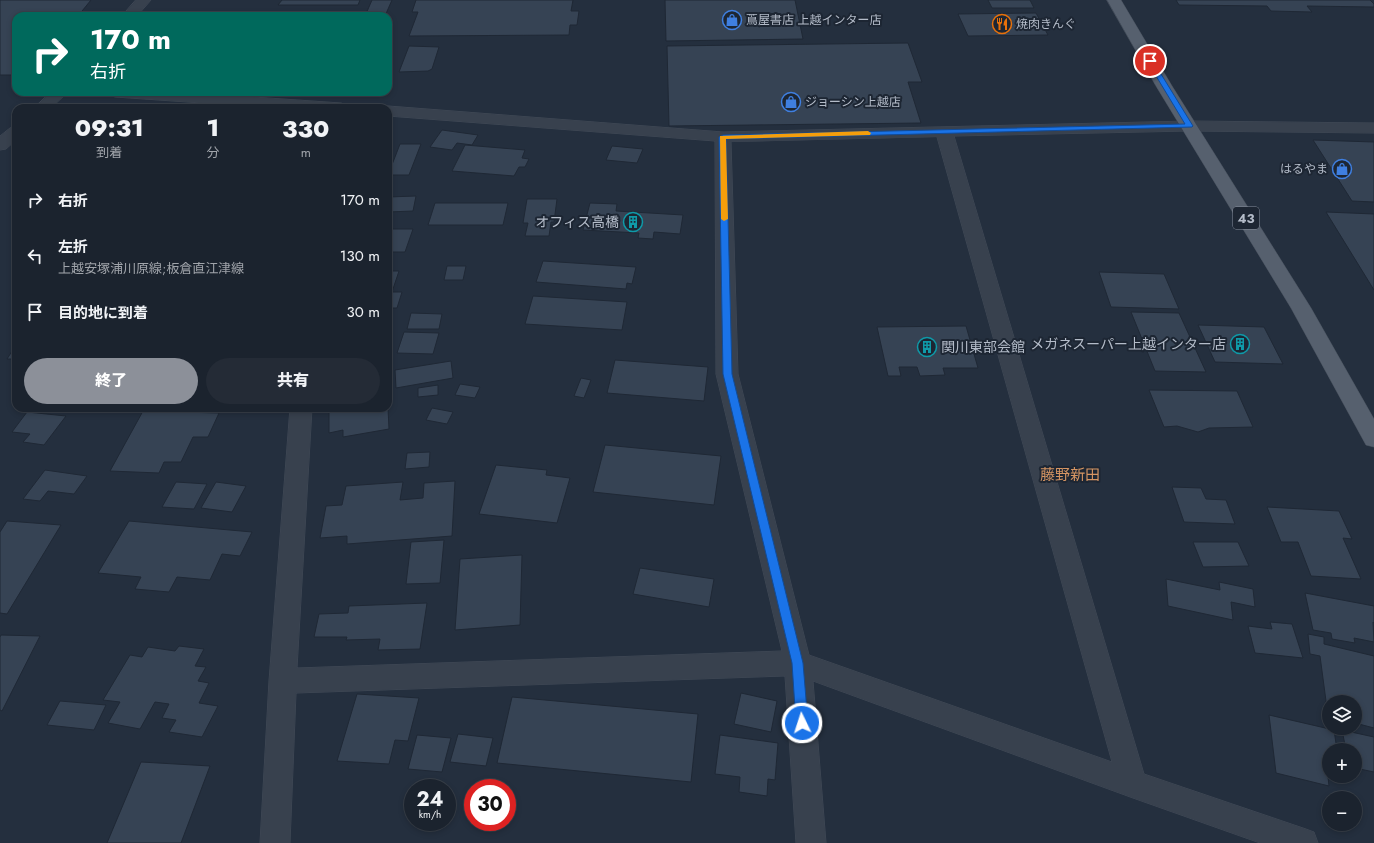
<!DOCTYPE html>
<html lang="ja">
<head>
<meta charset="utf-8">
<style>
  body { margin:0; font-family:Jost,"Noto Sans JP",sans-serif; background:#242b36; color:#f1f3f6; height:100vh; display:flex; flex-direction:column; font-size:15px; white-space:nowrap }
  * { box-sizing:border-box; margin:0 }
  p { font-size:13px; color:#a0a4aa }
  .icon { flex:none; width:22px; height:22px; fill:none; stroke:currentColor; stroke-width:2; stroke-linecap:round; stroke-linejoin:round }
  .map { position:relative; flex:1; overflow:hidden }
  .panel { position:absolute; left:12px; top:104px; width:380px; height:308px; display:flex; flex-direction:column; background:#1b232e; border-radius:12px; box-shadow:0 2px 6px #0003,0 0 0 1px #39404a }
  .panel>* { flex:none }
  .hud { position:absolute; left:12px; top:12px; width:380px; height:84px; border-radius:12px; box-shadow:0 2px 6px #0003,0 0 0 1px #39404a; background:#00695c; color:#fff; overflow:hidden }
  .controls { position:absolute; left:1322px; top:695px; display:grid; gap:8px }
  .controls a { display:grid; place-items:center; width:40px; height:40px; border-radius:50%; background:#1b232e; box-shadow:0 2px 6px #0003,0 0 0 1px #39404a; font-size:20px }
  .speed { position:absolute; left:404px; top:779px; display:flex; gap:8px; font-size:20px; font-weight:700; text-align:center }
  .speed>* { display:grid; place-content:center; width:52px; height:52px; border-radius:50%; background:#1b232e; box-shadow:0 2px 6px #0003,0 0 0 1px #39404a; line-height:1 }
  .speed small { font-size:10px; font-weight:400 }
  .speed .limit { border:6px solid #d22; background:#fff; color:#111 }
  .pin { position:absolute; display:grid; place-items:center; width:34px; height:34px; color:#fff; margin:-17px; border:2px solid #fff; border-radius:50%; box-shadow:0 1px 4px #0007 }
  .me { position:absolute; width:44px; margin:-22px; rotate:356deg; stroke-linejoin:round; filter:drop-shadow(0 0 3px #0008) }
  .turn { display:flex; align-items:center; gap:14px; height:84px; padding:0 12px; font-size:18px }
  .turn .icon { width:52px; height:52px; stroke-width:2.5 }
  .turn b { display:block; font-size:28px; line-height:34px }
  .eta { display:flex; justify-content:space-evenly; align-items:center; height:68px; text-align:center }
  .eta b { font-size:24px; font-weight:800; line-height:28px }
  .button { display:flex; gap:8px; margin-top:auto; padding:8px 12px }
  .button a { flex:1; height:46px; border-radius:24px; background:#8c9099; color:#fff; font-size:16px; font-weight:800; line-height:46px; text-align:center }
  .button a+a { background:#242b36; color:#f1f3f6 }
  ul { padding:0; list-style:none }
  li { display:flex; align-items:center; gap:12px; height:56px; padding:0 12px }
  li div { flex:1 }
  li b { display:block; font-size:15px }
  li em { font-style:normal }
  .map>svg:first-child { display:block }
  .building { fill:#364354; stroke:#1f2835 }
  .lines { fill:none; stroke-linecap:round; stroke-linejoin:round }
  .minor-casing { stroke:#414a57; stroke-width:1 }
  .major-casing { stroke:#414a57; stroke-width:1 }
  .minor { fill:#38414e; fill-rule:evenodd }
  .major { fill:#56606e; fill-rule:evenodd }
  .route { fill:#1a73e8; stroke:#114b97 }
  .slow { fill:#f59e0b }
  .labels { text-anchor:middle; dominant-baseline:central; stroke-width:4; stroke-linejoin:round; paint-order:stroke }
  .far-poi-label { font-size:12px; fill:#b4bcc9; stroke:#1d2633; text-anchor:start }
  .shield { fill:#1d2633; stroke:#878f9c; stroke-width:1 }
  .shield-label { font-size:13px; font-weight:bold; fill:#b4bcc9 }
  .poi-label { font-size:14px; fill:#b4bcc9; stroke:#1d2633; text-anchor:end }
  .neighbourhood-label { font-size:15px; fill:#d59563; stroke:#1d2633 }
</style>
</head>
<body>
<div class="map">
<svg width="1374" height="843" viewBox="0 0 1374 843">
  <rect width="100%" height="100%" fill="#242f3e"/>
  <path class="building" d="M0,0H91L78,16H16V75H0Z
    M282,0H360L358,5H278Z
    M372,0H392L385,16H365Z
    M416,0H573L571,11H579L577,25H570L569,35L409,36L418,12H412Z
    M665,0H795L803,39L666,41Z
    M988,0H1030L1034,8H992Z
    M1176,0H1370L1374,4V7L1307,6L1312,12L1271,11L1267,6L1179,5Z
    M1036,13L1048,35L968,36L958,14Z
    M908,43L922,82H908L921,123L669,126L667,46Z
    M409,46L439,47L432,69L428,71L399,72Z
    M442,130L478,135L472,145L457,143L452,150L430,147Z
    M1313,140L1374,142V202L1352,201Z
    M400,144H421L409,175H388Z
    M465,145L525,150L522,158L529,159L525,167H519L514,176L452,171Z
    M612,146L643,149L637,163L606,160Z
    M416,196L413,211L388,212V197Z
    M527,199H557L554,222H551L549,236H525L528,223H523Z
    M435,203H508L503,225H428Z
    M590,203L617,204L616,211L683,215L680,234L654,232L653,239L638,238L639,233L583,230Z
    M1326,212L1374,214V290Z
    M391,229H413L405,252H388V239Z
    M543,261L636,267L632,284L627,283L626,289L536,282Z
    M447,266H466L463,280H444Z
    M388,271H399L392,292H402L397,308H389L388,311Z
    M1099,272L1164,274L1179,309L1111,307Z
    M533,296L627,302L622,330L525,324Z
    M1131,312L1179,313L1206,372L1155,371Z
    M411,313L442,314L439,329H407Z
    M1198,325L1264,327L1283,364L1215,362Z
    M966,326L978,368H943L945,375L920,376L917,367H899L901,376H888L877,327Z
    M404,332L439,333L433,354L397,353Z
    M16,345V359H7Z
    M615,360L708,367L704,401L607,393Z
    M451,361L453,378L396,388L395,370Z
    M581,378L591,380L584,398L574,396Z
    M460,384L480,387L475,398L455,395Z
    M438,385V395L418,397V388Z
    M1149,390L1237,391L1253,427L1209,428L1198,432L1177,426L1164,427Z
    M329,408H388L389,429L343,437V430L329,433Z
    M432,408L453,412L447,424L426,420Z
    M143,411L219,413L208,437H193L181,462H164L159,473L110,471Z
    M27,412L66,416L44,445L23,442L30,434L12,432Z
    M605,445L721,456L714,505L593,492Z
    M430,452L429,467L405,469L407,453Z
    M496,465L547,470L546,475L570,478L557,523L479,514Z
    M45,470L87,476L74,494L48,491L40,501L23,499Z
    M455,481L452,536L347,544V536L320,538L326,506L342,505L346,486L403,482L400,500L423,498L424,483Z
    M176,482L207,484L194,509L162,507Z
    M216,482L246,486L232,512L201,508Z
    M1172,487L1201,488L1206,499L1226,500L1235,524L1184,522Z
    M1267,507L1339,511L1352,539L1343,538L1361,579L1311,576L1298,542H1281Z
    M7,521L61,525L7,614L0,613V532Z
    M129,521L252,532L240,556L222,554L210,580L177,577L169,592L135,589L141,577L98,573Z
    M444,540L440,583L406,584L411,542Z
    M1193,542H1238L1249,566L1203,567Z
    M522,555L520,625L455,630L460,559Z
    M640,568L714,579L709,607L633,594Z
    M1166,579L1220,590L1219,582L1253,589L1255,607L1231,602L1233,620L1168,606Z
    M1305,593L1374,606V623L1373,622L1374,642L1354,638L1355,643L1332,639L1331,633L1313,630Z
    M427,603L420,649L378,650L380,639L346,640L347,637H314L319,614L348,613L349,606Z
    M1270,622L1292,624L1303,658L1255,653L1248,626L1272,629Z
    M1308,634L1324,637V644L1374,656V728L1355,723V702H1329L1328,716L1320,656L1310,654Z
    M1,635L40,636L2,711L0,710V637Z
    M179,646L204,649L195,666L206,667L198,681L209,683L199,703L218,706L202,737L169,732L176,720L162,718L169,704L155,702L140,729L108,723L120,702L103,700L130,655L142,657L148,647L175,651Z
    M741,693L777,701L771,732L734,724Z
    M357,694L419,698L408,741L395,740L389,764L337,761Z
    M512,697L698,714L691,782L497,763Z
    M60,701L106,705L94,730L47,725Z
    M1269,715L1334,730L1337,750H1329V776H1341L1342,781L1328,777L1329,786L1276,773Z
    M1342,730L1374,737V772L1355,768V750H1346Z
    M458,734L493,738L486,766L450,762Z
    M417,735L451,738L442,772L408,769Z
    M720,735L778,743L775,780L768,779L767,796L739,792L740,777L715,774Z
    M141,762L210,766L181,843H107Z"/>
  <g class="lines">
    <g class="minor-casing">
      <path id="minor" d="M136,0H151L137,16H122Z
        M51,92H68L51,108H34Z
        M107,92H181L341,103L347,105L349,108H274L115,97L110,95Z
        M388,106L723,132L1189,121L1374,123V133L1189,131L954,136L1144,774L1303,828L1314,832L1318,843H1260L1133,798L813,681L826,843H796L785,676L296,693L290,843H260L269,681L290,408H312L297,668L782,651L716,374L715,141L388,116V108H382ZM937,137L1112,762L809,655L738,374L731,142Z
        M16,126V140L6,149L0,150V136L10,128Z"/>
    </g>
    <g class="major-casing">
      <path id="major" d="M1107,0H1121L1172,86L1311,308L1374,419V447L1366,445L1291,308L1156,86Z"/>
    </g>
    <use href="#minor" class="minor"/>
    <use href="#major" class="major"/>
  </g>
  <path class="route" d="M1148,60L1153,61L1193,126L1192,127L726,139L732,374L803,663L808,723L806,727L802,728L798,727L796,723L792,663L723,374L719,137L723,135L1185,124L1147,61Z"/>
  <path class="slow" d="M868,131L871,133L870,135L726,139L728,219L724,221L721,219L720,136Z"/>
  <defs>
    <g id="shop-ring" transform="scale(1)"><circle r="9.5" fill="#1d2633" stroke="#3f7fe0" stroke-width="1.5"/><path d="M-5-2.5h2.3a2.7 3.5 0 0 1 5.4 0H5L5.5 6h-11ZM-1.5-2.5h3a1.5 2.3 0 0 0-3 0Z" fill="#3f7fe0"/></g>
    <g id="restaurant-ring" transform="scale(1)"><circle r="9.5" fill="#1d2633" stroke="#e8710a" stroke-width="1.5"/><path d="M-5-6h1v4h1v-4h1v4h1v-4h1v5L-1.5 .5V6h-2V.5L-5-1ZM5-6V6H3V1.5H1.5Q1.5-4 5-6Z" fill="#e8710a"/></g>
    <g id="building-ring" transform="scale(1)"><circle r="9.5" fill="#1d2633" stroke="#0f9aa8" stroke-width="1.5"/><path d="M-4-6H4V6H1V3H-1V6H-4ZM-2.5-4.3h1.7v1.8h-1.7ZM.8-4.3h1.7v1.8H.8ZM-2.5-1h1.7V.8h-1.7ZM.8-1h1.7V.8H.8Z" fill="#0f9aa8"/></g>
  </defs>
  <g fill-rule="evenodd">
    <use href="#shop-ring" x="732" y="20"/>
    <use href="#restaurant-ring" x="1002" y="24"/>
    <use href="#shop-ring" x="791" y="102"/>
    <use href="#shop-ring" x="1342" y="169"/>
    <use href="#building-ring" x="633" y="222"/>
    <use href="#building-ring" x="1240" y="344"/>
    <use href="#building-ring" x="927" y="347"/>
  </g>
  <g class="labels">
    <g class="far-poi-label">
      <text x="746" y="20">蔦屋書店 上越インター店</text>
      <text x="1016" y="24">焼肉きんぐ</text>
      <text x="805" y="102">ジョーシン上越店</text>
      <text x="1328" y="169" text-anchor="end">はるやま</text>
    </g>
    <rect class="shield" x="1233" y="207" width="26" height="22" rx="3"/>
    <g class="shield-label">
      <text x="1246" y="218">43</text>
    </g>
    <g class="poi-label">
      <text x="619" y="222">オフィス高橋</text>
      <text x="1226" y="344">メガネスーパー上越インター店</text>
      <text x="941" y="347" text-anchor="start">関川東部会館</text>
    </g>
    <g class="neighbourhood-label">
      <text x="1070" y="475">藤野新田</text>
    </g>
  </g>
</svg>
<div class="controls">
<a><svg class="icon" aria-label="layers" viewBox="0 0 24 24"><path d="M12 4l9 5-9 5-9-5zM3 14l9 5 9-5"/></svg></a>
<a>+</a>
<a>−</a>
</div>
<div class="speed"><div>24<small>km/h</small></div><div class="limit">30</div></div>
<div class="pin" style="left:1150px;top:61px;background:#d93025"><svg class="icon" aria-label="arrive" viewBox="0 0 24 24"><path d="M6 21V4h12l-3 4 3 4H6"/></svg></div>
<svg class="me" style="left:802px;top:723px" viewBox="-20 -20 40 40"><circle r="17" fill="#1a73e8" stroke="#fff" stroke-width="3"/><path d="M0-11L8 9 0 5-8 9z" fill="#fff"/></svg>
<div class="hud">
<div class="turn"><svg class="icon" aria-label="right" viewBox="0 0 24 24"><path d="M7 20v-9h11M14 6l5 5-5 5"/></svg><div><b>170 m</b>右折</div></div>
</div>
<section class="panel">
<div class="eta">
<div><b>09:31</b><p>到着</p></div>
<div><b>1</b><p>分</p></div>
<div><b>330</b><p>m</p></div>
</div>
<ul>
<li><svg class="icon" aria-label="right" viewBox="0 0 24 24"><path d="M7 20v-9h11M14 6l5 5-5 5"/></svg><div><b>右折</b></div><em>170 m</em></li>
<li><svg class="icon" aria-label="left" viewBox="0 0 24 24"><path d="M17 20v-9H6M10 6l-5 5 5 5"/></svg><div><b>左折</b><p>上越安塚浦川原線;板倉直江津線</p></div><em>130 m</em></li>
<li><svg class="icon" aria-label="arrive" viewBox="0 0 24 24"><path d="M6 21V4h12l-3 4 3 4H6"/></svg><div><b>目的地に到着</b></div><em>30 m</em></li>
</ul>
<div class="button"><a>終了</a><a>共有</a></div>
</section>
</div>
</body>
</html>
